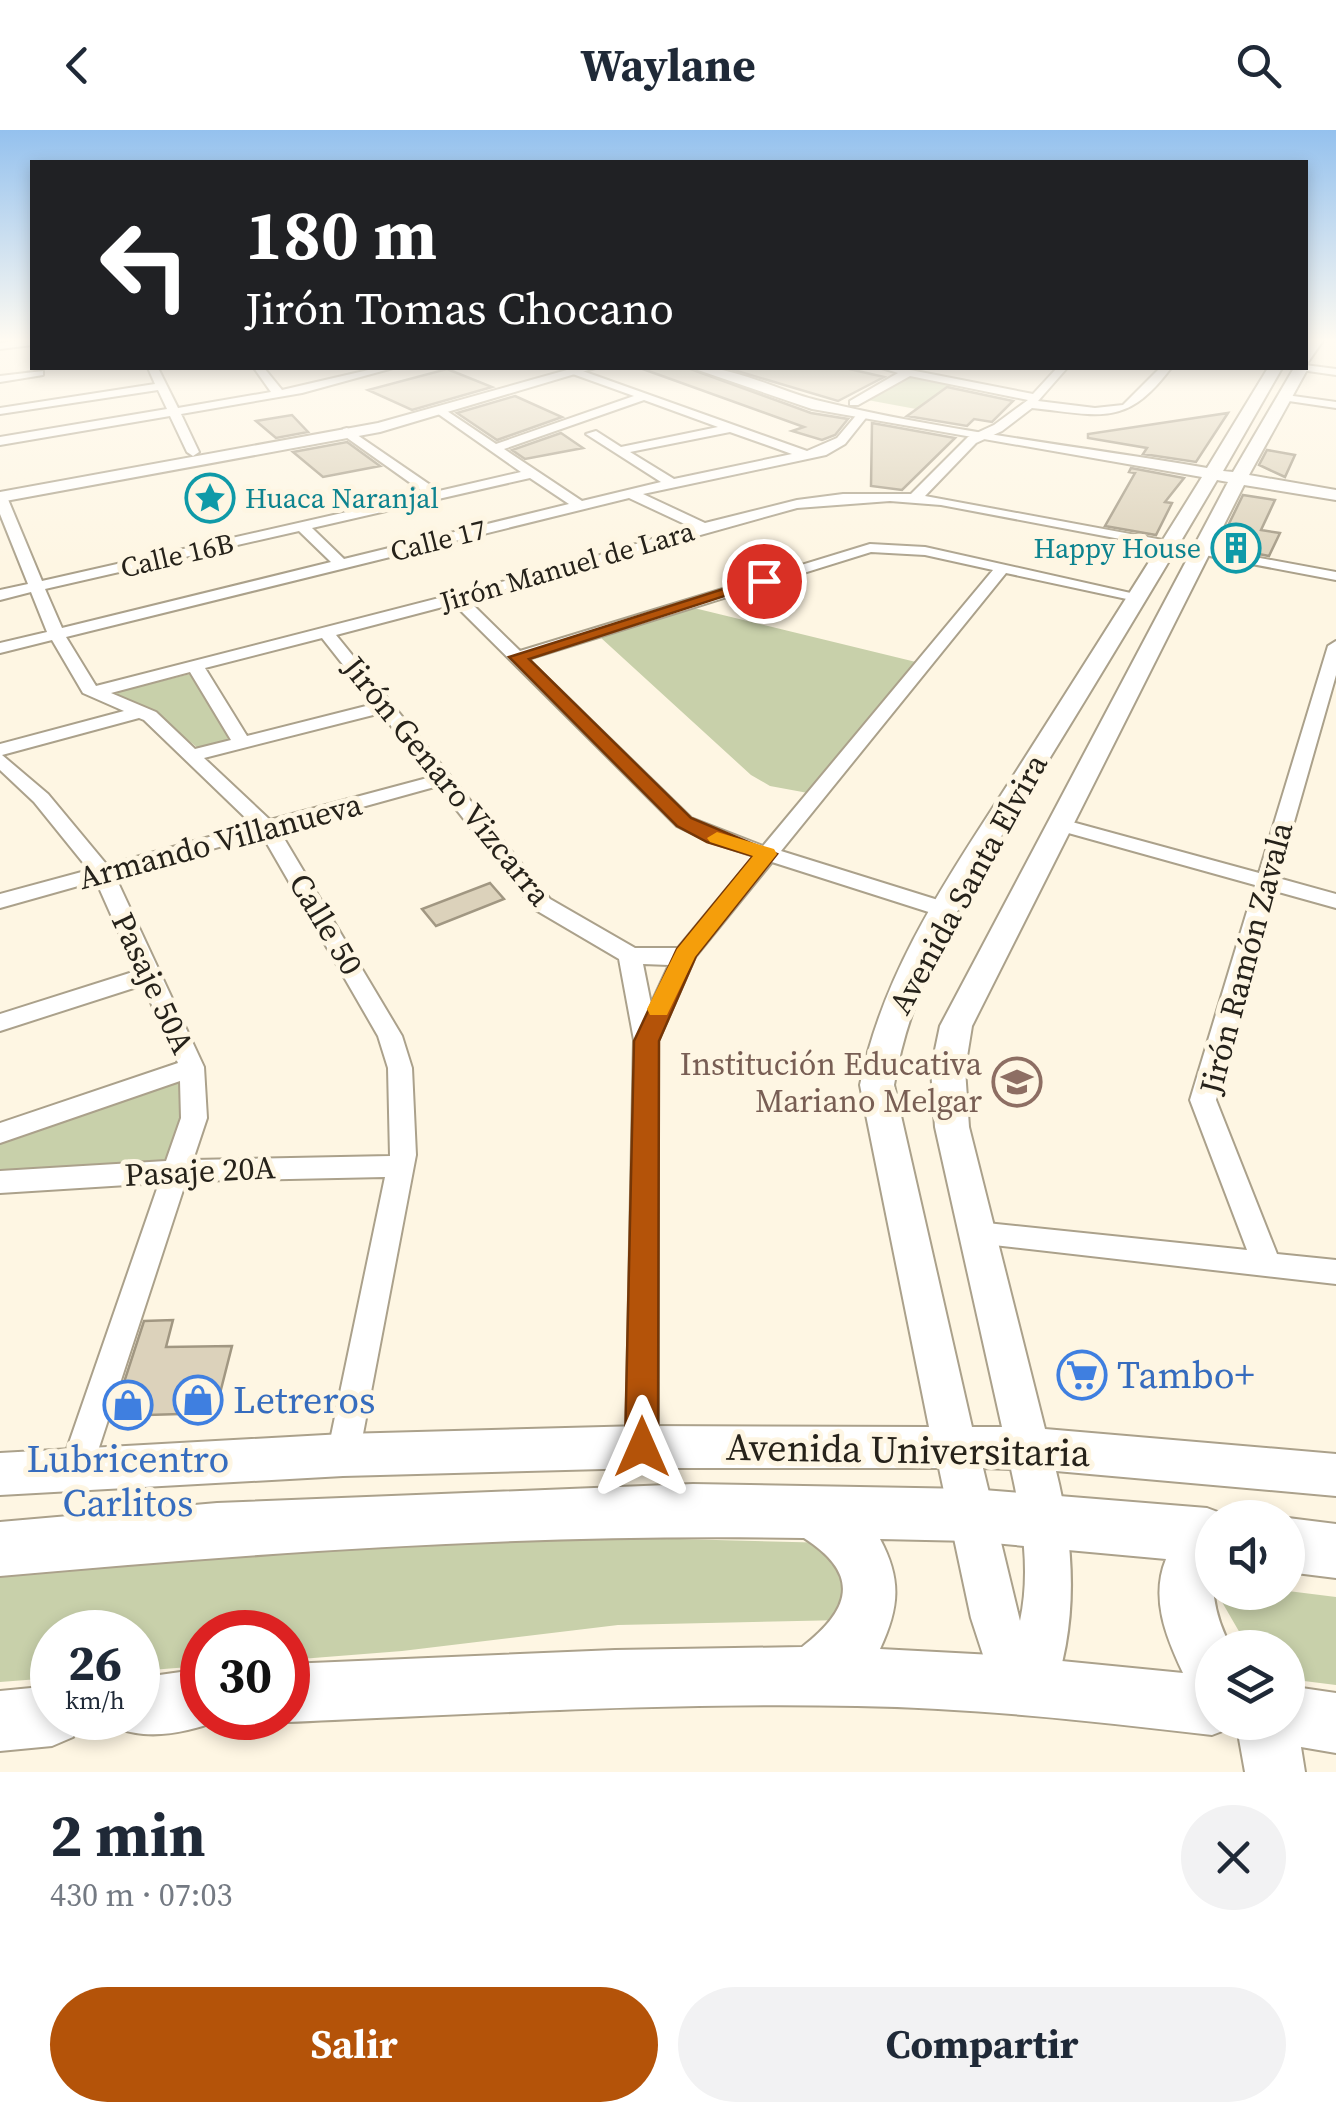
<!DOCTYPE html>
<html lang="es">
<head>
<meta charset="utf-8">
<style>
  body { margin:0; font-family:"Source Serif 4",serif; background:#f2f2f3; color:#1f2937; height:100vh; display:flex; flex-direction:column; font-size:38px; white-space:nowrap }
  * { box-sizing:border-box; margin:0 }
  p { font-size:32px; color:#747a83 }
  .icon { flex:none; width:55px; height:55px; fill:none; stroke:currentColor; stroke-width:2; stroke-linecap:round; stroke-linejoin:round }
  .map { position:relative; height:1642px; overflow:hidden }
  .details { display:flex; flex-direction:column; background:#fff; flex:1 }
  .details>* { flex:none }
  .hud { position:absolute; left:30px; top:30px; width:1278px; height:210px; border-radius:0px; box-shadow:0 5px 15px #0003; background:#202124; color:#fff; overflow:hidden }
  .tools { position:absolute; left:1195px; top:1370px; display:grid; gap:20px }
  .tools a { display:grid; place-items:center; width:110px; height:110px; border-radius:50%; background:#fff; box-shadow:0 5px 15px #0003; font-size:50px }
  .speed { position:absolute; left:30px; top:1480px; display:flex; gap:20px; font-size:50px; font-weight:700; text-align:center }
  .speed>* { display:grid; place-content:center; width:130px; height:130px; border-radius:50%; background:#fff; box-shadow:0 5px 15px #0003; line-height:1 }
  .speed small { font-size:25px; font-weight:400 }
  .speed .limit { border:15px solid #d22; background:#fff; color:#111 }
  .pin { position:absolute; display:grid; place-items:center; width:85px; height:85px; color:#fff; margin:-42px; border:5px solid #fff; border-radius:50%; box-shadow:0 2px 10px #0007 }
  .me { position:absolute; width:110px; margin:-55px; rotate:0deg; stroke-linejoin:round; filter:drop-shadow(0 0 8px #0008) }
  .turn { display:flex; align-items:center; gap:35px; height:210px; padding:0 50px; font-size:45px }
  .turn .icon { width:130px; height:130px; stroke-width:2.5 }
  .turn b { display:block; font-size:70px; line-height:85px }
  .round { display:grid; place-items:center; flex:none; width:105px; height:105px; border-radius:52px; background:#f2f2f3 }
  .overview { display:flex; align-items:center; justify-content:space-between; height:170px; padding:0 50px }
  h1 { font-size:60px; font-weight:700; line-height:75px }
  .button { display:flex; gap:20px; margin-top:auto; padding:20px 50px }
  .button a { flex:1; height:115px; border-radius:60px; background:#b45309; color:#fff; font-size:40px; font-weight:700; line-height:115px; text-align:center }
  .button a+a { background:#f2f2f3; color:#1f2937 }
  header { display:flex; justify-content:space-between; align-items:center; height:130px; padding:0 50px; background:#fff; font-size:45px; font-weight:700 }
  .map>svg:first-child { display:block }
  .green { fill:#c8d0aa }
  .building { fill:#dcd2bb; stroke:#a19782; stroke-width:2.5 }
  .lines { fill:none; stroke-linecap:round; stroke-linejoin:round }
  .street-casing { stroke:#aba18b; stroke-width:4 }
  .secondary-casing { stroke:#aba18b; stroke-width:4 }
  .primary-casing { stroke:#aba18b; stroke-width:4 }
  .street { fill:#fff; fill-rule:evenodd }
  .secondary { fill:#fff; fill-rule:evenodd }
  .primary { fill:#fff; fill-rule:evenodd }
  .route { fill:#b45309; stroke:#753606; stroke-width:2.5 }
  .slow { fill:#f59e0b }
  .labels { text-anchor:middle; dominant-baseline:central; stroke-width:10; stroke-linejoin:round; paint-order:stroke }
  .far-culture-label { font-size:28px; fill:#0d838f; stroke:#fef6e3; text-anchor:start }
  .far-street-label { font-size:28px; fill:#26221a; stroke:#fef6e3 }
  .street-label { font-size:32px; fill:#26221a; stroke:#fef6e3 }
  .education-label { font-size:32px; fill:#785e54; stroke:#fef6e3; text-anchor:end }
  .near-shop-label { font-size:38px; fill:#366cbe; stroke:#fef6e3; text-anchor:start }
  .near-street-label { font-size:38px; fill:#26221a; stroke:#fef6e3 }
</style>
</head>
<body>
<header><svg class="icon" aria-label="back" viewBox="0 0 24 24"><path d="M15 5l-7 7 7 7"/></svg>Waylane<svg class="icon" aria-label="search" viewBox="0 0 24 24"><circle cx="10" cy="10" r="6"/><path d="M15 15l6 6"/></svg></header>
<div class="map">
<svg width="1336" height="1642" viewBox="0 0 1336 1642">
  <rect width="100%" height="100%" fill="#fef6e3"/>
  <path class="green" d="M908,244L955,254L916,279L862,269Z
    M694,478L920,533L808,663L770,656L751,645L600,507Z
    M190,544L232,608L199,619L153,581L113,563Z
    M179,951V989L169,1032L0,1045V1011Z
    M602,1407L833,1413L845,1421L844,1490L618,1495L402,1521L288,1530V1502H202V1536L138,1541V1502H52V1548L0,1552V1439L381,1412Z
    M1288,1461L1336,1467V1555L1288,1549V1518L1248,1517L1222,1472L1240,1463Z"/>
  <path class="building" d="M640,238H688L811,283L848,289L835,305L822,310L792,301L804,297Z
    M727,238H845L884,247L838,271Z
    M447,239L492,257L412,280L368,260Z
    M947,257L1013,271L992,292L974,289L967,296L907,286Z
    M515,266L562,287L497,310L457,283Z
    M1228,283L1196,332L1143,324L1147,318L1088,308V304Z
    M292,285L308,302L276,308L256,291Z
    M872,293L955,308L902,360L871,356Z
    M561,303L583,318L525,329L512,320Z
    M347,312L380,336L323,347L293,322Z
    M1267,320L1295,325L1285,347L1259,335Z
    M1131,338L1184,348L1165,372L1172,373L1156,405L1105,396L1135,343L1129,342Z
    M1243,365L1275,370L1261,400L1280,403L1269,426L1218,416Z
    M490,753L504,769L436,796L422,779Z
    M173,1190L166,1217L232,1216L215,1283L113,1286L144,1191Z"/>
  <g class="lines">
    <g class="street-casing">
      <path id="street" d="M32,209V215L0,219V213Z
        M1305,235L1336,239V245L1301,240Z
        M148,238H158L178,278L271,262L254,238H264L282,260L377,238H393L302,263L181,284L199,322L193,326L187,322L170,286L0,315V307L167,279L158,260L0,284V278L155,254Z
        M574,238L807,321L837,308L859,282L869,284L845,314L826,325L643,364L705,393L797,370L843,364H911L968,307L994,295L1028,270L910,246L858,275H850V271L898,243L882,238H900L1033,264L1057,238H1067L1038,271L1095,278L1123,275L1160,238H1171C1126,298 1100,285 1032,278L1002,301L976,313L925,366L1336,442V450L941,375L890,371L797,378L468,470L520,521L870,414L925,417L1144,466L1136,471L1006,443L781,721L954,775L957,780L954,785H938L772,732L695,827L658,911V1317L654,1328L642,1332L630,1328L626,1317L634,910L619,829L534,779L438,656L279,700L402,906L412,938L416,1025L359,1325L355,1336L343,1341L331,1336L327,1325L385,1047L186,1051L92,1339L88,1350L76,1355L64,1350L60,1339L159,1053L0,1063V1041L166,1031L181,988L180,951L0,1013V993L178,933L143,855L0,901V884L136,841L96,751L0,778V764L89,740L34,672L0,640V614L124,581L83,563L52,510L0,523V513L47,502L31,462L0,470V460L28,454L0,384V363L7,367L42,451L426,364L343,305V299L347,298L439,361L521,342L434,281L444,279L496,314L634,266L570,243ZM644,270L718,297L621,317L596,301L586,304L661,352L582,371L504,319ZM730,302L792,324L674,349L630,322ZM530,348L569,374L344,429L312,398ZM629,368L691,397L568,435L96,556L66,507ZM299,401L331,432L62,498L45,459ZM871,422L925,425L993,440L763,716L691,688L528,529ZM454,474L677,696L708,711L754,726L678,818H635L550,769L336,505ZM322,508L374,574L247,606L205,538ZM190,542L231,610L195,619L156,582L111,563ZM381,583L431,647L270,690L204,628ZM139,588L144,590L253,695L107,735L48,664L2,625ZM262,705L378,906L388,938L390,1026L193,1030L207,988L204,937L115,746ZM643,834L669,835L651,874Z
        M43,241V245L0,252V246Z
        M1286,265L1336,272V278L1282,270Z
        M1336,511V545L1278,748L1336,764V778L1275,761L1216,970L1277,1124L1336,1130V1154L967,1112L963,1104L967,1096L977,1092L1247,1120L1190,970L1255,755L1054,699L1051,695L1061,689L1259,743L1328,516Z"/>
    </g>
    <g class="secondary-casing">
      <path id="secondary" d="M1311,209H1324L1306,235L1308,238L1249,345L1336,360V370L1244,355L972,896L965,939L969,997L1045,1299L1336,1324V1366L1056,1341C1075,1417 1079,1500 1049,1574C1030,1581 1018,1581 999,1574L971,1488L939,1338H642L343,1346L0,1365V1323L343,1304L642,1296L929,1297L860,955C884,835 955,738 1019,637C1080,541 1142,444 1202,347L812,279L692,238C733,235 776,260 816,270C941,301 1080,316 1207,338L1268,238H1282L1223,341L1233,342L1294,238H1305V218ZM1217,350L1228,352L940,896L931,939L935,997L1002,1297H972L894,955C914,836 981,740 1043,639C1102,543 1160,447 1217,350ZM983,1338L1011,1339C1022,1388 1031,1441 1020,1491Z
        M574,238H595L380,302L0,372V362L378,293Z"/>
    </g>
    <g class="primary-casing">
      <path id="primary" d="M693,1354L971,1359L1207,1378L1231,1387L1212,1388C1212,1434 1207,1477 1232,1518H1212V1592H1235L1233,1597L1212,1605C1094,1591 976,1578 857,1576C667,1572 477,1584 288,1592L277,1588H288V1534L615,1520L802,1517C850,1480 862,1445 804,1408C536,1403 267,1422 0,1446V1392L217,1373ZM880,1409L971,1411L1166,1429C1150,1468 1166,1507 1183,1543L1012,1526L880,1519C899,1478 902,1450 880,1409Z
        M1288,1388L1336,1394V1448L1288,1442Z
        M202,1539V1588L223,1589C190,1602 150,1611 117,1598L113,1588H138V1548Z
        M52,1556V1588H81L73,1607L52,1616L0,1621V1561Z
        M1288,1556L1336,1563V1623L1301,1617L1305,1642H1245L1236,1592H1288Z"/>
    </g>
    <use href="#street" class="street"/>
    <use href="#secondary" class="secondary"/>
    <use href="#primary" class="primary"/>
  </g>
  <linearGradient id="sky" x2="0" y2="1"><stop stop-color="#94c1ee"/><stop offset="0.48" stop-color="#fffbf2"/><stop offset="1" stop-color="#fffbf2" stop-opacity="0"/></linearGradient>
  <rect width="1336" height="438" fill="url(#sky)"/>
  <path class="route" d="M758,448L771,451L529,529L691,688L777,724L696,826L659,911L658,1317L653,1328L642,1333L630,1328L625,1317L634,911L677,819L753,726L707,712L677,696L509,527Z"/>
  <path class="slow" d="M717,702L774,719L777,724L695,827L667,885H650L647,879L677,819L753,726L710,712L707,708Z"/>
  <defs>
    <g id="sight-ring" transform="scale(2.5)"><circle r="9.5" fill="#fef6e3" stroke="#0f9aa8" stroke-width="1.5"/><path d="M0-6L1.8-2.2L6-1.7L2.9 1.2L3.7 5.4L0 3.3L-3.7 5.4L-2.9 1.2L-6-1.7L-1.8-2.2Z" fill="#0f9aa8"/></g>
    <g id="building-ring" transform="scale(2.5)"><circle r="9.5" fill="#fef6e3" stroke="#0f9aa8" stroke-width="1.5"/><path d="M-4-6H4V6H1V3H-1V6H-4ZM-2.5-4.3h1.7v1.8h-1.7ZM.8-4.3h1.7v1.8H.8ZM-2.5-1h1.7V.8h-1.7ZM.8-1h1.7V.8H.8Z" fill="#0f9aa8"/></g>
    <g id="school-ring" transform="scale(2.5)"><circle r="9.5" fill="#fef6e3" stroke="#8d6e63" stroke-width="1.5"/><path d="M0-5L7-2L0 1L-7-2ZM-4 1L0 2.5L4 1V4Q0 6-4 4Z" fill="#8d6e63"/></g>
    <g id="supermarket-ring" transform="scale(2.5)"><circle r="9.5" fill="#fef6e3" stroke="#3f7fe0" stroke-width="1.5"/><path d="M-6-5.5h2.5l.6 2H6L4.5 2H-2.5L-4.4-4H-6ZM-1.5 3.2a1.3 1.3 0 1 0 .1 0ZM3 3.2a1.3 1.3 0 1 0 .1 0Z" fill="#3f7fe0"/></g>
    <g id="shop-ring" transform="scale(2.5)"><circle r="9.5" fill="#fef6e3" stroke="#3f7fe0" stroke-width="1.5"/><path d="M-5-2.5h2.3a2.7 3.5 0 0 1 5.4 0H5L5.5 6h-11ZM-1.5-2.5h3a1.5 2.3 0 0 0-3 0Z" fill="#3f7fe0"/></g>
  </defs>
  <g fill-rule="evenodd">
    <use href="#sight-ring" x="210" y="368"/>
    <use href="#building-ring" x="1236" y="418"/>
    <use href="#school-ring" x="1017" y="952"/>
    <use href="#supermarket-ring" x="1082" y="1245"/>
    <use href="#shop-ring" x="198" y="1270"/>
    <use href="#shop-ring" x="128" y="1275"/>
  </g>
  <g class="labels">
    <g class="far-culture-label">
      <text x="245" y="368">Huaca Naranjal</text>
      <text x="1201" y="418" text-anchor="end">Happy House</text>
    </g>
    <g class="far-street-label">
      <text transform="translate(438 410) rotate(-14)">Calle 17</text>
      <text transform="translate(177 425) rotate(-13)">Calle 16B</text>
      <text transform="translate(567 436) rotate(-16)">Jirón Manuel de Lara</text>
    </g>
    <g class="street-label">
      <text transform="translate(447 651) rotate(51)">Jirón Genaro Vizcarra</text>
      <text transform="translate(220 711) rotate(-15)">Armando Villanueva</text>
      <text transform="translate(968 754) rotate(-61)">Avenida Santa Elvira</text>
      <text transform="translate(326 794) rotate(59)">Calle 50</text>
      <text transform="translate(1246 828) rotate(-75)">Jirón Ramón Zavala</text>
      <text transform="translate(153 853) rotate(65)">Pasaje 50A</text>
      <text transform="translate(200 1041) rotate(-3)">Pasaje 20A</text>
    </g>
    <g class="education-label">
      <text x="982" y="934">Institución Educativa<tspan x="982" dy="37">Mariano Melgar</tspan></text>
    </g>
    <g class="near-shop-label">
      <text x="1117" y="1245">Tambo+</text>
      <text x="233" y="1270">Letreros</text>
      <text x="128" y="1329" text-anchor="middle">Lubricentro<tspan x="128" dy="44">Carlitos</tspan></text>
    </g>
    <g class="near-street-label">
      <text transform="translate(908 1320) rotate(1)">Avenida Universitaria</text>
    </g>
  </g>
</svg>
<div class="tools">
<a><svg class="icon" aria-label="sound" viewBox="0 0 24 24"><path d="M4 9h4l5-4v14l-5-4H4zM17 9q2 3 0 6"/></svg></a>
<a><svg class="icon" aria-label="layers" viewBox="0 0 24 24"><path d="M12 4l9 5-9 5-9-5zM3 14l9 5 9-5"/></svg></a>
</div>
<div class="speed"><div>26<small>km/h</small></div><div class="limit">30</div></div>
<div class="pin" style="left:764px;top:451px;background:#d93025"><svg class="icon" aria-label="arrive" viewBox="0 0 24 24"><path d="M6 21V4h12l-3 4 3 4H6"/></svg></div>
<svg class="me" style="left:642px;top:1317px" viewBox="-20 -20 40 40"><path d="M0-17L14 15 0 8-14 15z" fill="#b45309" stroke="#fff" stroke-width="4"/></svg>
<div class="hud">
<div class="turn"><svg class="icon" aria-label="left" viewBox="0 0 24 24"><path d="M17 20v-9H6M10 6l-5 5 5 5"/></svg><div><b>180 m</b>Jirón Tomas Chocano</div></div>
</div>
</div>
<section class="details">
<div class="overview"><div><h1>2 min</h1><p>430 m · 07:03</p></div><a class="round"><svg class="icon" aria-label="close" viewBox="0 0 24 24"><path d="M6 6l12 12M18 6L6 18"/></svg></a></div>
<div class="button"><a>Salir</a><a>Compartir</a></div>
</section>
</body>
</html>
